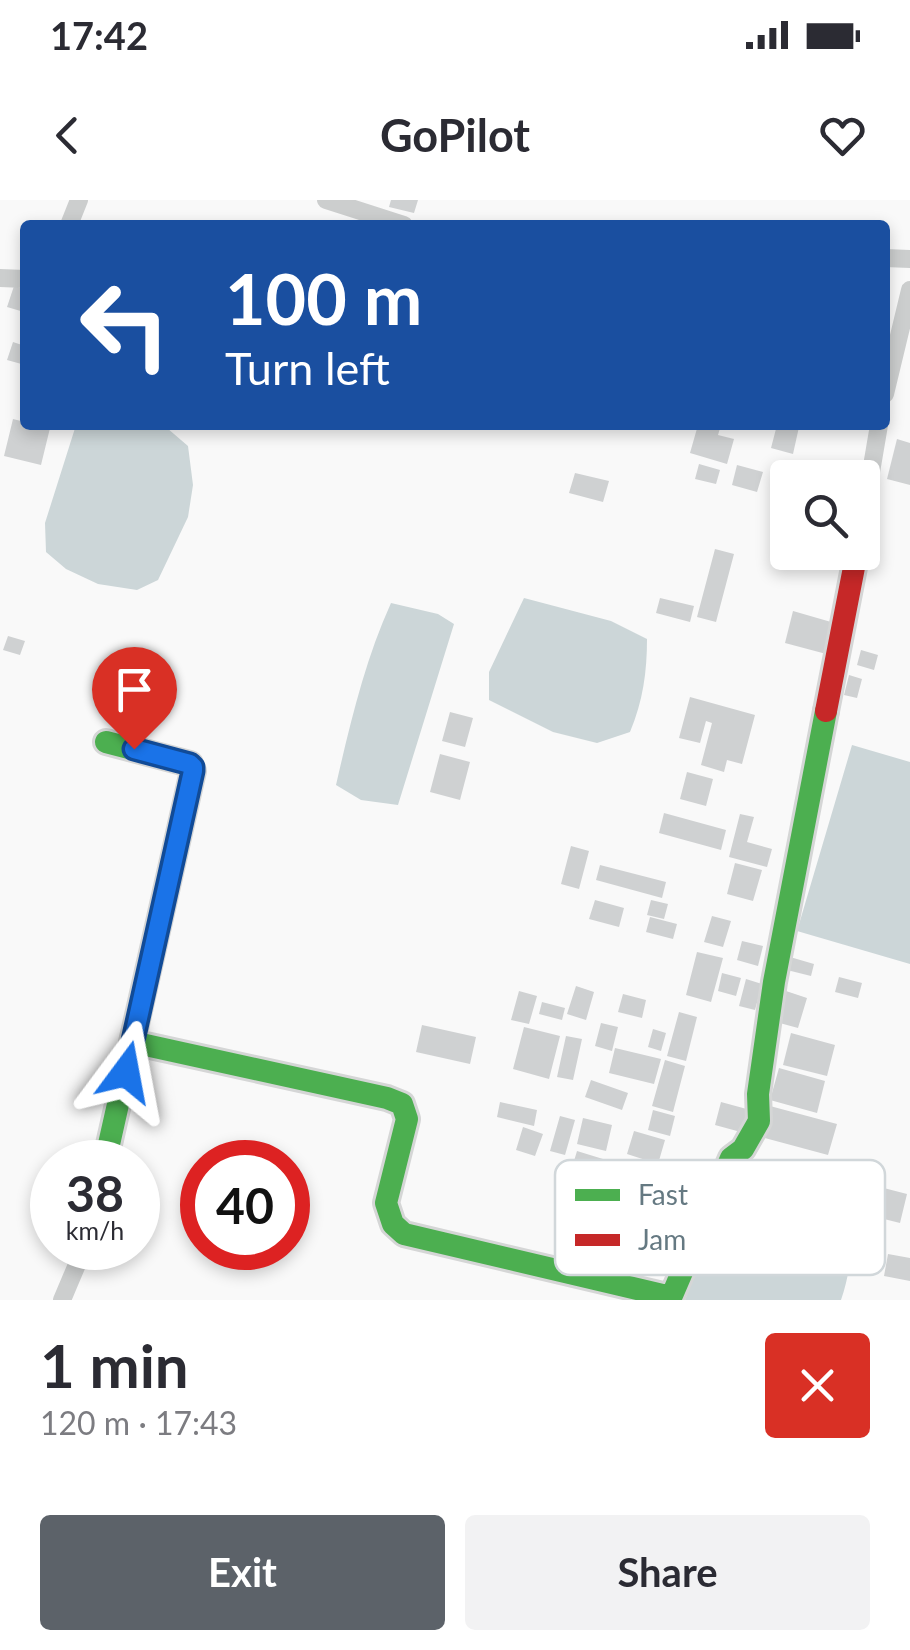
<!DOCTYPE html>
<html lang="en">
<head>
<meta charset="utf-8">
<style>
  body { margin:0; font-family:Lato,sans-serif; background:#f2f2f3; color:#2b2b33; height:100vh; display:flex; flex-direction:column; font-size:38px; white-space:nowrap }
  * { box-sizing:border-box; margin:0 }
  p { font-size:32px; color:#7c7c81 }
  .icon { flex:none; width:55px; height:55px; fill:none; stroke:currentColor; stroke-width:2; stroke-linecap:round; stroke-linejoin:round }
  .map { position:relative; height:1100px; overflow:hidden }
  .drawer { display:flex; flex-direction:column; background:#fff; flex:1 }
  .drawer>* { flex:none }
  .guide { position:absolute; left:20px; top:20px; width:870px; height:210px; border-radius:10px; box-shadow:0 5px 15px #0003; background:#1a4fa0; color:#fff; overflow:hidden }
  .buttons { position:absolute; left:770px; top:260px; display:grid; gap:20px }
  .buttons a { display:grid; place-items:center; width:110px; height:110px; border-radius:10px; background:#fff; box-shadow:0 5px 15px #0003; font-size:50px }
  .speed { position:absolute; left:30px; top:940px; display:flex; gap:20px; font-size:50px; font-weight:700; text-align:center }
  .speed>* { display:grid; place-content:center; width:130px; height:130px; border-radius:50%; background:#fff; box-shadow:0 5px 15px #0003; line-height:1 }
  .speed small { font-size:25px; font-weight:400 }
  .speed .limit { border:15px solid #d22; background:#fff; color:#111 }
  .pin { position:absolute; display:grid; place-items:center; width:85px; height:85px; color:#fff; margin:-102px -42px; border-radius:50% 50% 50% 0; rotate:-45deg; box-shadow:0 0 10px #0007 }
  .pin .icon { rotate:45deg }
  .me { position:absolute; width:110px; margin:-55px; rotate:13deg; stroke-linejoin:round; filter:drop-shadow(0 0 8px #0008) }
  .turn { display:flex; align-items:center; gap:35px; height:210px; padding:0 40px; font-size:45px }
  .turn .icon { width:130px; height:130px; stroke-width:2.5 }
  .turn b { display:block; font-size:70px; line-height:85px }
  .round { display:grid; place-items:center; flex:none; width:105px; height:105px; border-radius:10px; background:#f2f2f3 }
  .overview { display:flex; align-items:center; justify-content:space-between; height:170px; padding:0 40px }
  h1 { font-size:60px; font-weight:700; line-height:75px }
  .cta { display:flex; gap:20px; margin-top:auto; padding:20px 40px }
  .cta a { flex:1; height:115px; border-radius:10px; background:#5c6269; color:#fff; font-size:40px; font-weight:700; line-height:115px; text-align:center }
  .cta a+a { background:#f2f2f3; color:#2b2b33 }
  .status { display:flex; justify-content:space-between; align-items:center; height:70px; padding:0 50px; background:#fff; direction:ltr }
  .status svg { height:28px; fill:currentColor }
  header { display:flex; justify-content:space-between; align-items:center; height:130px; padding:0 40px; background:#fff; font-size:45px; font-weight:700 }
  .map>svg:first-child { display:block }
  .water { fill:#ccd6d8 }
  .building { fill:#cfd1d2 }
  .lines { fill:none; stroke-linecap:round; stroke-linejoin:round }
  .fast-casing { stroke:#d5d6d6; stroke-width:28 }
  .jam-casing { stroke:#d5d6d6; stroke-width:28 }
  .street { stroke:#cccece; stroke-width:18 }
  .fast { stroke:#4caf50; stroke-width:22 }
  .jam { stroke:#c62828; stroke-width:22 }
  .route-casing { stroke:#114b97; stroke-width:25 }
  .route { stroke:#1a73e8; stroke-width:18 }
  .key { fill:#fff; stroke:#d1d7da; stroke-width:2.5 }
  .key-label { font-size:28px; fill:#657982 }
</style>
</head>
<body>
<div class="status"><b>17:42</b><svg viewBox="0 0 49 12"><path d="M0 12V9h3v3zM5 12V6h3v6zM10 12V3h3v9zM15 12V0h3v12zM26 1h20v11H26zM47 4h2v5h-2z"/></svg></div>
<header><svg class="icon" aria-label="back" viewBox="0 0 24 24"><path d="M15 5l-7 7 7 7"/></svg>GoPilot<svg class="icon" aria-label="heart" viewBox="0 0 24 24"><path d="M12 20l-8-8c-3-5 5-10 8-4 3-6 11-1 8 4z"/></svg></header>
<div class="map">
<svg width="910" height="1100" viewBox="0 0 910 1100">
  <rect width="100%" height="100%" fill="#f9f9f9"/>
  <path class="water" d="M76,225H154L167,228L188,246L193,285L188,317L158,380L137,390L98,384L66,369L46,352L45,323Z
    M524,398L611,421L647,439C647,472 643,501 630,532L597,543L553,532L489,500V472Z
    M391,403L438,414L454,424L398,605L361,600L336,585C350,524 365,460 391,403Z
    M852,545L910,562V764L797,731Z
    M749,982C823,997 870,1014 841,1100H685L719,1008Z"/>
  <path class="building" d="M391,0H418L414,13L389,7Z
    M14,86L25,89L24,112L7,107Z
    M13,142L25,146V165L7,160Z
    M13,219L25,222V225L50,228L41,265L4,256Z
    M698,225H721L718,235L734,239L727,264L690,253Z
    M777,225L799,227L793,254L771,248Z
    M897,239L910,243V285L887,279Z
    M699,264L720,270L716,284L695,279Z
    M737,265L763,272L757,292L732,285Z
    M575,273L609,281L603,302L569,293Z
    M715,349L734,354L716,422L697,417Z
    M660,398L694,406L690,422L656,413Z
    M793,411L838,424L830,455L785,443Z
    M8,436L25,441L20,455L3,450Z
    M861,450L878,455L874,470L857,465Z
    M849,475L862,479L857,498L844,495Z
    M690,497L755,515L742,564L727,560L724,572L701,565L712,523L706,521L700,543L679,538Z
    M450,512L473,518L465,547L442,541Z
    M440,554L470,562L460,600L430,592Z
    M687,572L713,579L706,606L680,599Z
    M664,613L726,630L721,650L659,633Z
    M740,614L754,617L747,642L772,649L767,667L729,657Z
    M571,646L589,651L579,689L561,684Z
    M735,663L762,670L753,701L727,694Z
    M600,665L666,682L662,698L596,680Z
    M595,700L624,708L619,727L589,719Z
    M651,700L668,704L664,719L647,715Z
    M712,716L731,721L723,747L704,742Z
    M650,717L677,724L673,739L646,732Z
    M742,741L763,746L758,766L737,760Z
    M697,752L723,758L711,802L686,795Z
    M790,757L814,764L811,776L787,770Z
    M722,773L741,778L736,796L718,791Z
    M839,777L862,783L858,798L835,792Z
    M746,779L762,784L755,810L739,806Z
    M576,786L594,792L586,820L567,814Z
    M519,791L537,796L529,824L511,820Z
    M786,791L807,798L798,828L776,822Z
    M623,794L646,800L642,818L618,812Z
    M542,802L565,808L562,820L539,814Z
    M679,812L697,817L686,861L667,856Z
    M601,823L618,827L612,851L595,846Z
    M422,825L476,837L470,864L416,852Z
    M524,827L560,836L549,879L513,869Z
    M653,829L666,833L661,851L648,847Z
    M791,833L835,845L827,876L783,865Z
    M566,836L582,839L573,880L557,877Z
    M615,848L661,859L654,884L609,873Z
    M665,860L685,866L673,912L652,906Z
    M779,868L825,881L817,913L770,900Z
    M591,880L628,893L622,910L585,897Z
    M500,902L537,910L534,926L497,917Z
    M721,902L754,911L748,934L715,925Z
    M770,906L837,924L828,955L761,937Z
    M653,910L675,916L670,936L648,930Z
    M560,916L575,920L565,955L550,951Z
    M583,918L612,925L606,951L577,944Z
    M523,927L543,934L535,956L516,950Z
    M634,931L665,940L658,964L627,954Z
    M577,951L603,959L597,979L571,971Z
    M876,986L907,994L900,1023L868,1015Z
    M888,1054L910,1058V1081L884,1076Z"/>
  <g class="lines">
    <g class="fast-casing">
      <path id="fast" d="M132,842L387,898L402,904L407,919L386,1003L393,1024L404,1034L671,1097
        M105,962L193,571L190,564L106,542
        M670,1100L731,958L743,949L759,921L758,894L774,782L826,511"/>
    </g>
    <g class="jam-casing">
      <path id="jam" d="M826,511L857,352"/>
    </g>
    <path class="street" d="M326,0L404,25
      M69,25L79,0
      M885,58L910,59
      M0,78L25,79
      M885,194L910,90
      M862,325L879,225
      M62,1100L84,1048"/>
    <use href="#fast" class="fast"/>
    <use href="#jam" class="jam"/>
  </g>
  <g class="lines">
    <g class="route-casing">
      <path id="route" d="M126,872L193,571V567L190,564L134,549"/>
    </g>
    <use href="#route" class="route"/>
  </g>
  <rect x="555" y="960" width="330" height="115" rx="15" class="key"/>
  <rect x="575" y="989" width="45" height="12" fill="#4caf50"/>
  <rect x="575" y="1034" width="45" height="12" fill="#c62828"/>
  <g class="key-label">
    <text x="638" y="1005">Fast</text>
    <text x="638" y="1050">Jam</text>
  </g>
</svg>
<div class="buttons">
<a><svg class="icon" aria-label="search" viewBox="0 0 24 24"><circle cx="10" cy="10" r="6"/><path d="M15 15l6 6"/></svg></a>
</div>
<div class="speed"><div>38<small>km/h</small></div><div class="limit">40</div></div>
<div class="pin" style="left:134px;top:549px;background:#d93025"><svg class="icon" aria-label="arrive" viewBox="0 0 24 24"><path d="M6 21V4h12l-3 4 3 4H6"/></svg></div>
<svg class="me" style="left:126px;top:872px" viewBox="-20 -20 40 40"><path d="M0-17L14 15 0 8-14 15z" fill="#1a73e8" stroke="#fff" stroke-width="4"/></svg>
<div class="guide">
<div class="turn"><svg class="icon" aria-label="left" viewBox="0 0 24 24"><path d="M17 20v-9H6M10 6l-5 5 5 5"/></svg><div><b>100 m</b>Turn left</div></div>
</div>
</div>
<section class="drawer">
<div class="overview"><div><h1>1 min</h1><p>120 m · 17:43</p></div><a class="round" style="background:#d93025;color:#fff"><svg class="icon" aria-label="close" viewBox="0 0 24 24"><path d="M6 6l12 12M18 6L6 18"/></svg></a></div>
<div class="cta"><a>Exit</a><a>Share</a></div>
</section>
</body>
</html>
